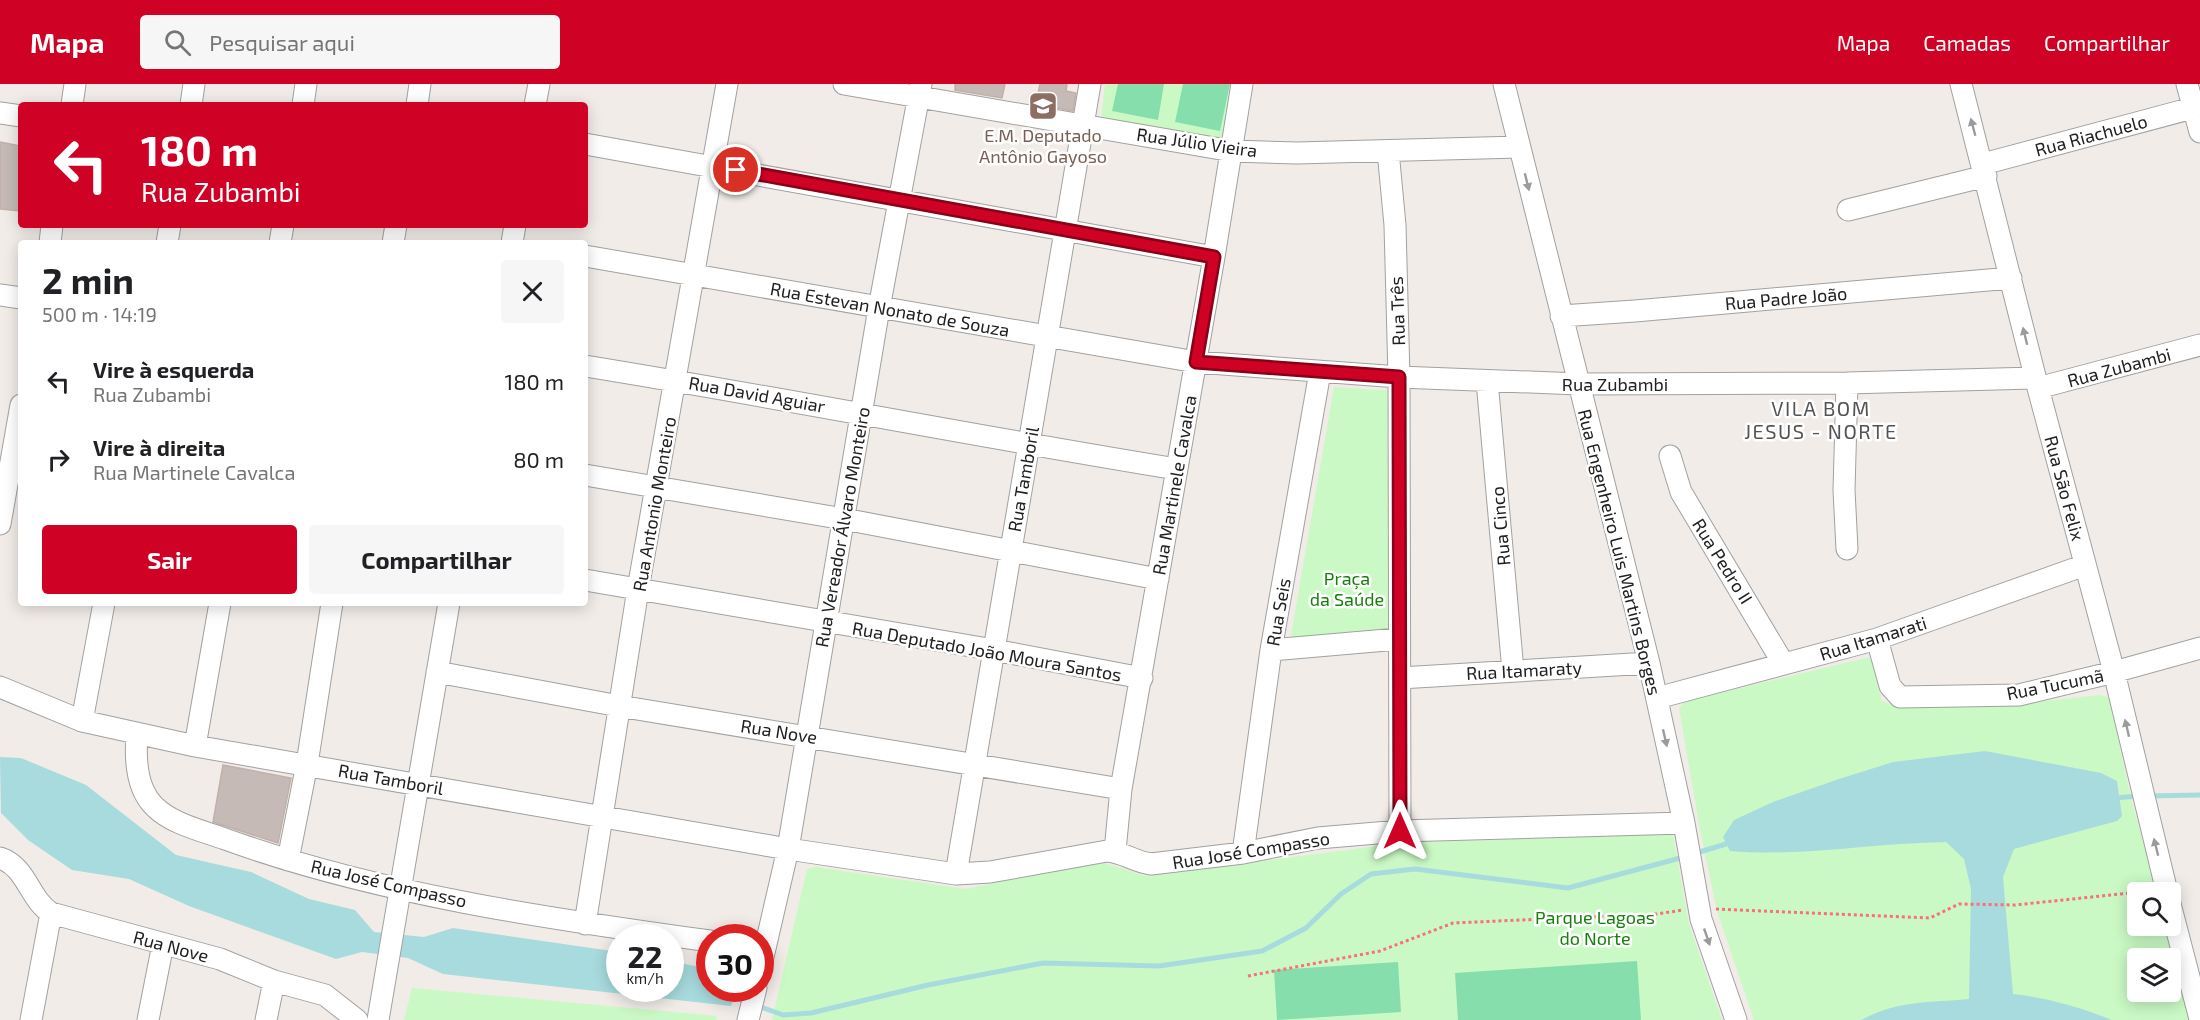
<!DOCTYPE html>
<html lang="pt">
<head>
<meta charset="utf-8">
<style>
  body { margin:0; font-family:"Exo 2",sans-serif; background:#f6f6f6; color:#202124; height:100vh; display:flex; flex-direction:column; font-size:22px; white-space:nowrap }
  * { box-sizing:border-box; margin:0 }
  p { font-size:20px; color:#757577 }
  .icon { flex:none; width:33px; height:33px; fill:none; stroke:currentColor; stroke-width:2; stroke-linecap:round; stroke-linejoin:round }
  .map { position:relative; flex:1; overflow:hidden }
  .panel { position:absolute; left:18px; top:156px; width:570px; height:366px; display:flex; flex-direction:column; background:#fff; border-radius:6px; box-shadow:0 3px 15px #0003 }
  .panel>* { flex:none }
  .guide { position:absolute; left:18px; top:18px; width:570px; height:126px; border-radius:6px; box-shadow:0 3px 15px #0003; background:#cf0225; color:#fff; overflow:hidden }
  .controls { position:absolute; left:2127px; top:798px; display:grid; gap:12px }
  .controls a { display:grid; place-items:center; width:54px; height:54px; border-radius:6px; background:#fff; box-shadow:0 3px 15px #0003; font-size:30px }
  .speed { position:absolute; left:606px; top:840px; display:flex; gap:12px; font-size:30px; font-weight:700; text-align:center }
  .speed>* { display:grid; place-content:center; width:78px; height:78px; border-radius:50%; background:#fff; box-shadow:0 3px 15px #0003; line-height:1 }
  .speed small { font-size:15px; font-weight:400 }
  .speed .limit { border:9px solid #d22; background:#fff; color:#111 }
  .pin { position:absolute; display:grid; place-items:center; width:51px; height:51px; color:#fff; margin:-26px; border:3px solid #fff; border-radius:50%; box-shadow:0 2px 6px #0007 }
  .me { position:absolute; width:66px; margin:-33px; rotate:0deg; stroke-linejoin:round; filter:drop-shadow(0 0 4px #0008) }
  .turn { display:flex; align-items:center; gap:21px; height:126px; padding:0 24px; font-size:27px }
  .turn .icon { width:78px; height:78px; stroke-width:2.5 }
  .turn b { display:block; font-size:42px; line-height:51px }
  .round { display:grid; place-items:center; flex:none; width:63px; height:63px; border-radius:6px; background:#f6f6f6 }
  .headline { display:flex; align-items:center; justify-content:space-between; height:102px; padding:0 24px }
  h1 { font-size:36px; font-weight:700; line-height:45px }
  .button { display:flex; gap:12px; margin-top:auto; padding:12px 24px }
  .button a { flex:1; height:69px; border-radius:6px; background:#cf0225; color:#fff; font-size:24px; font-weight:700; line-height:69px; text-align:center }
  .button a+a { background:#f6f6f6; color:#202124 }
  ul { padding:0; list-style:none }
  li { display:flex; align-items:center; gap:18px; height:78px; padding:0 24px }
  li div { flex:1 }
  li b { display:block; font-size:22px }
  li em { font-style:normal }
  header { display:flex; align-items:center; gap:36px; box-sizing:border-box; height:84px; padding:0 30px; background:#cf0225; color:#fff }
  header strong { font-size:28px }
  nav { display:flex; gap:33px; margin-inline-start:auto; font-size:21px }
  .search { width:420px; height:54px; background:#f6f6f6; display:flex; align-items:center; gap:15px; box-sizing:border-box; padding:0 21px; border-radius:6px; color:#757577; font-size:22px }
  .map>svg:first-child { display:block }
  .park { fill:#caf9c5; fill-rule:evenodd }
  .pitch { fill:#86dead }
  .water { fill:#a8dbde }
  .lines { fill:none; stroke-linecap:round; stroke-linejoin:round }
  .stream { stroke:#a8dbde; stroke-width:5 }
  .building { fill:#c5bab6; stroke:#c2b0a9; stroke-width:1.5 }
  .minor-casing { stroke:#a1a1a1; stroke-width:23 }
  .path { stroke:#f97079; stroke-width:3; stroke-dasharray:3 3; stroke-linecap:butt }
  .minor { stroke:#fff; stroke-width:21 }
  .oneway { fill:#9b9b9b }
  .route-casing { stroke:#870118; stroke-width:15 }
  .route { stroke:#cf0225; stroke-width:10 }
  .labels { text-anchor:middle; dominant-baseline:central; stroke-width:5; stroke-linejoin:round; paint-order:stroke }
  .education-label { font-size:18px; fill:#785e54; stroke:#fff }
  .street-label { font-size:18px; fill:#202020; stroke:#fff }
  .park-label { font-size:18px; fill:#17800d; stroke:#fff }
  .neighbourhood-label { font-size:20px; letter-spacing:1.5px; fill:#535353; stroke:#fff }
</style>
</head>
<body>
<header>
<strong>Mapa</strong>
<div class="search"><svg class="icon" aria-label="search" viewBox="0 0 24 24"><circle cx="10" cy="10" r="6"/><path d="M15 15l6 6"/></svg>Pesquisar aqui</div>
<nav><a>Mapa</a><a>Camadas</a><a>Compartilhar</a></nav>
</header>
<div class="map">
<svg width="2200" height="936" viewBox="0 0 2200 936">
  <rect width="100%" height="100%" fill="#f1ece7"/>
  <path class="park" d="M1105,0H1230L1222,59L1101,36Z
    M1334,303L1394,307L1393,550L1290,557Z
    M1870,573L1882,617L1897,622L1985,623L2101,611L2109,614L2132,718L2157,808H2138V842H2166L2191,936H1754L1717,827L1700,746L1679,624L1685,617ZM2138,874H2170V908H2138Z
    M1673,750L1689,840L1722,936H772L807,785L815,783L966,805L1091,779H1105L1145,792L1401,759Z
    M412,904L717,932L716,936H404Z"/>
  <path class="pitch" d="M1118,0H1164L1158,36L1112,27Z
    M1183,0H1230L1220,47L1175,38Z
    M1637,877L1641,936H1458L1455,889Z
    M1398,878L1401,928L1277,936L1274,886Z"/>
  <path class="water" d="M1985,667L2101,689L2117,697L2122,732L2117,737L2014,765L2003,793L2013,910C2048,914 2080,923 2112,936H1861C1899,916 1927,919 1969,915L1971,805L1964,775L1946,758C1874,759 1802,773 1730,767L1723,753L1734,736L1773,718L1839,695L1893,678Z
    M0,673L21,674L86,701L176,771L251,788L309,815L355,826L374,848L424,853L453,844L619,868L620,904H670L671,877L709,885L710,904L737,905L731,922L443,890L408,874L362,868L336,875L189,822L129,795L72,786L28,756L1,729Z"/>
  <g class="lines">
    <path class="stream" d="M2148,712L2200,711
      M2115,714L2138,712
      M1693,770L1726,760
      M729,912L749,918
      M758,922L783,931L811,929L928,901L1043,879L1159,882L1262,867L1306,844L1341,810L1371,790L1415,785L1568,804L1684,773"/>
  </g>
  <path class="building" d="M955,0H1005L1002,14L955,6Z
    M1040,0H1067L1066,7L1076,9L1073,27L1036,20Z
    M0,58L21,62V127L0,125Z
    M223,681L291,694L278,759L213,738Z"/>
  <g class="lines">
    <g class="minor-casing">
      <path id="minor" d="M844,0L1232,67L1297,69L1519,63
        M1504,0L1649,579L1684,739L1701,835L1736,936
        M1961,0L2038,304L2114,588L2167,808
        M2187,0L2200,48
        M72,21L75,0
        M191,21L194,0
        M303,21L306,0
        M417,21L420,0
        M535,21L539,0
        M0,29L21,32
        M585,60L1214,173
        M1388,67L1395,141L1399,293L1400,747
        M1983,80L2200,22
        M1848,126L1986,92
        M50,159L52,141
        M167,159L170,141
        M280,159L283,141
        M393,159L396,141
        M512,159L515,141
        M585,172L1196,278L1399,293L1579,300L1847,299L2035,294
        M0,211L21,214
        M1561,232L1635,227L2011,194
        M585,282C783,314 979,353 1177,385
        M1487,297L1513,587
        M2038,304L2200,261
        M1670,372L1681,408L1783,579
        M585,391L844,435L1158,495
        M0,440L21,321
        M1847,465L1844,406L1847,299
        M585,496L994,566L1142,594
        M1877,555L1890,602L1900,613L2019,611L2114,588L2200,564
        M1271,566L1398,555
        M437,588L619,622L1121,705
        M1400,594L1649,579
        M0,603L82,637L195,662L788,765L956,790L990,788L1107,767C1123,768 1135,778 1151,780L1243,769L1318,754L1400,747L1684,739
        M1657,614L1877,555L2085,481
        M82,637L104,519
        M137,651C135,675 136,705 155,723C172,740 203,747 225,755C377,810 550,835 710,857
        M195,662L220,519
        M1115,767L1121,705L1214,173L1242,0
        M1243,769L1271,566L1320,288
        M0,774C27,783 29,815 51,829L220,875L274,897L325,911L357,936
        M288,776L307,680L332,519
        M956,790L1090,0
        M2170,820L2200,935
        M585,840L638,505L727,0
        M760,886L788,765L879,224L921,0
        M31,936L51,829
        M148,936L163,860
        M266,936L274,897
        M378,936L449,519
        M748,936L756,904"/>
    </g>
    <path class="path" d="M1716,825L1930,834L1959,820L2015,821L2149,807
      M1248,892L1380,867L1453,839L1657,830L1683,826"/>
    <use href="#minor" class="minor"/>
  </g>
  <defs><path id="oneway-solid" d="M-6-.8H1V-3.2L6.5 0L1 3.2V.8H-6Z" transform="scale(1.5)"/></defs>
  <g class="oneway">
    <use href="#oneway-solid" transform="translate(1973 43) rotate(-105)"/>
    <use href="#oneway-solid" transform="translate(1527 98) rotate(76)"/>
    <use href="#oneway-solid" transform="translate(2025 252) rotate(-104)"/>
    <use href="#oneway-solid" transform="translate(2127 644) rotate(-103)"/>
    <use href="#oneway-solid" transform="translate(1665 654) rotate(77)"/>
    <use href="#oneway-solid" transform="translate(2156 763) rotate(-104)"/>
    <use href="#oneway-solid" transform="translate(1707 853) rotate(71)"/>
  </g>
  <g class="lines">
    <g class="route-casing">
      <path id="route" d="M736,86L1214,173L1196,278L1399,293L1400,747"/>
    </g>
    <use href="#route" class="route"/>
  </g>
  <defs>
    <g id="school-square" transform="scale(1.5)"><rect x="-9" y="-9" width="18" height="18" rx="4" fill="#8d6e63" stroke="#fff"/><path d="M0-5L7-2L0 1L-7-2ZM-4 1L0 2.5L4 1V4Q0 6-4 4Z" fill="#fff"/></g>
  </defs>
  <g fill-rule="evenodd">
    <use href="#school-square" x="1043" y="22"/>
  </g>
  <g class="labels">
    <g class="education-label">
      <text x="1043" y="51">E.M. Deputado<tspan x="1043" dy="21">Antônio Gayoso</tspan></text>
    </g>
    <g class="street-label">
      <text transform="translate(2091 51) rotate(-15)">Rua Riachuelo</text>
      <text transform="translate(1197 58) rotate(8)">Rua Júlio Vieira</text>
      <text transform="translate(1786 214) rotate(-5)">Rua Padre João</text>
      <text transform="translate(890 225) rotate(10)">Rua Estevan Nonato de Souza</text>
      <text transform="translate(1397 227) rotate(-92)">Rua Três</text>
      <text transform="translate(2119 283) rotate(-15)">Rua Zubambi</text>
      <text x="1615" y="300">Rua Zubambi</text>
      <text transform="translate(757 310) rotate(10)">Rua David Aguiar</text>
      <text transform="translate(1023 395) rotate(-80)">Rua Tamboril</text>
      <text transform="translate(1174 401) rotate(-80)">Rua Martinele Cavalca</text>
      <text transform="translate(2065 404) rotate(75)">Rua São Felix</text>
      <text transform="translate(654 420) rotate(-80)">Rua Antonio Monteiro</text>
      <text transform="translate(1500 442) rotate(-95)">Rua Cinco</text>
      <text transform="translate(842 443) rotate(-80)">Rua Vereador Álvaro Monteiro</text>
      <text transform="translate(1620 468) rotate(76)">Rua Engenheiro Luis Martins Borges</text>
      <text transform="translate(1723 477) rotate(58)">Rua Pedro II</text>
      <text transform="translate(1278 528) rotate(-80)">Rua Seis</text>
      <text transform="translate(1873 554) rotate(-17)">Rua Itamarati</text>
      <text transform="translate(987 567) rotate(10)">Rua Deputado João Moura Santos</text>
      <text transform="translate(1524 586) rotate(-3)">Rua Itamaraty</text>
      <text transform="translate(2055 600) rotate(-11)">Rua Tucumã</text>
      <text transform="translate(779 647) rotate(9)">Rua Nove</text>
      <text transform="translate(391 695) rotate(10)">Rua Tamboril</text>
      <text transform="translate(1251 766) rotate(-9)">Rua José Compasso</text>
      <text transform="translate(389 799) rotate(13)">Rua José Compasso</text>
      <text transform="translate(171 862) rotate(15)">Rua Nove</text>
    </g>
    <g class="park-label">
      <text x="1347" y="494">Praça<tspan x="1347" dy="21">da Saúde</tspan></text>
      <text x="1595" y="833">Parque Lagoas<tspan x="1595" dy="21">do Norte</tspan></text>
    </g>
    <g class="neighbourhood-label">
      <text x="1821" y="324">VILA BOM<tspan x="1821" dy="23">JESUS - NORTE</tspan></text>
    </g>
  </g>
</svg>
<div class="controls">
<a><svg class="icon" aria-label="search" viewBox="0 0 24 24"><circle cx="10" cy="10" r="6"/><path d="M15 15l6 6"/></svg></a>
<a><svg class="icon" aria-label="layers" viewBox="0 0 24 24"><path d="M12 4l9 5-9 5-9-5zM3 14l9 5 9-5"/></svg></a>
</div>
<div class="speed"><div>22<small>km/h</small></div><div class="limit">30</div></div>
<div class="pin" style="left:736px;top:86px;background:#d93025"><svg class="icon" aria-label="arrive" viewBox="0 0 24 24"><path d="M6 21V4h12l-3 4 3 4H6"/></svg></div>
<svg class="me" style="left:1400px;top:747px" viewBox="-20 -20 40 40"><path d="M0-17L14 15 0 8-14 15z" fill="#cf0225" stroke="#fff" stroke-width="4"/></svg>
<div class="guide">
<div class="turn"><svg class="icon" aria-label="left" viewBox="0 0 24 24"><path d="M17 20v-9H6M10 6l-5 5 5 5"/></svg><div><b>180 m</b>Rua Zubambi</div></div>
</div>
<section class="panel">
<div class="headline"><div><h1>2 min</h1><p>500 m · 14:19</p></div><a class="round"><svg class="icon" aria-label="close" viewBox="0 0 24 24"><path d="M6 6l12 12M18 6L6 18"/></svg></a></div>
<ul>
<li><svg class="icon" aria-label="left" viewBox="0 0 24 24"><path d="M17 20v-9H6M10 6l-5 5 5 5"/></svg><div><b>Vire à esquerda</b><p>Rua Zubambi</p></div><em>180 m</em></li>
<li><svg class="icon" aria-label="right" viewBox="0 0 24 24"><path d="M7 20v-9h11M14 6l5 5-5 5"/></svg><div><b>Vire à direita</b><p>Rua Martinele Cavalca</p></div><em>80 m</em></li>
</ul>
<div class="button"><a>Sair</a><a>Compartilhar</a></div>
</section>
</div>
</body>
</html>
